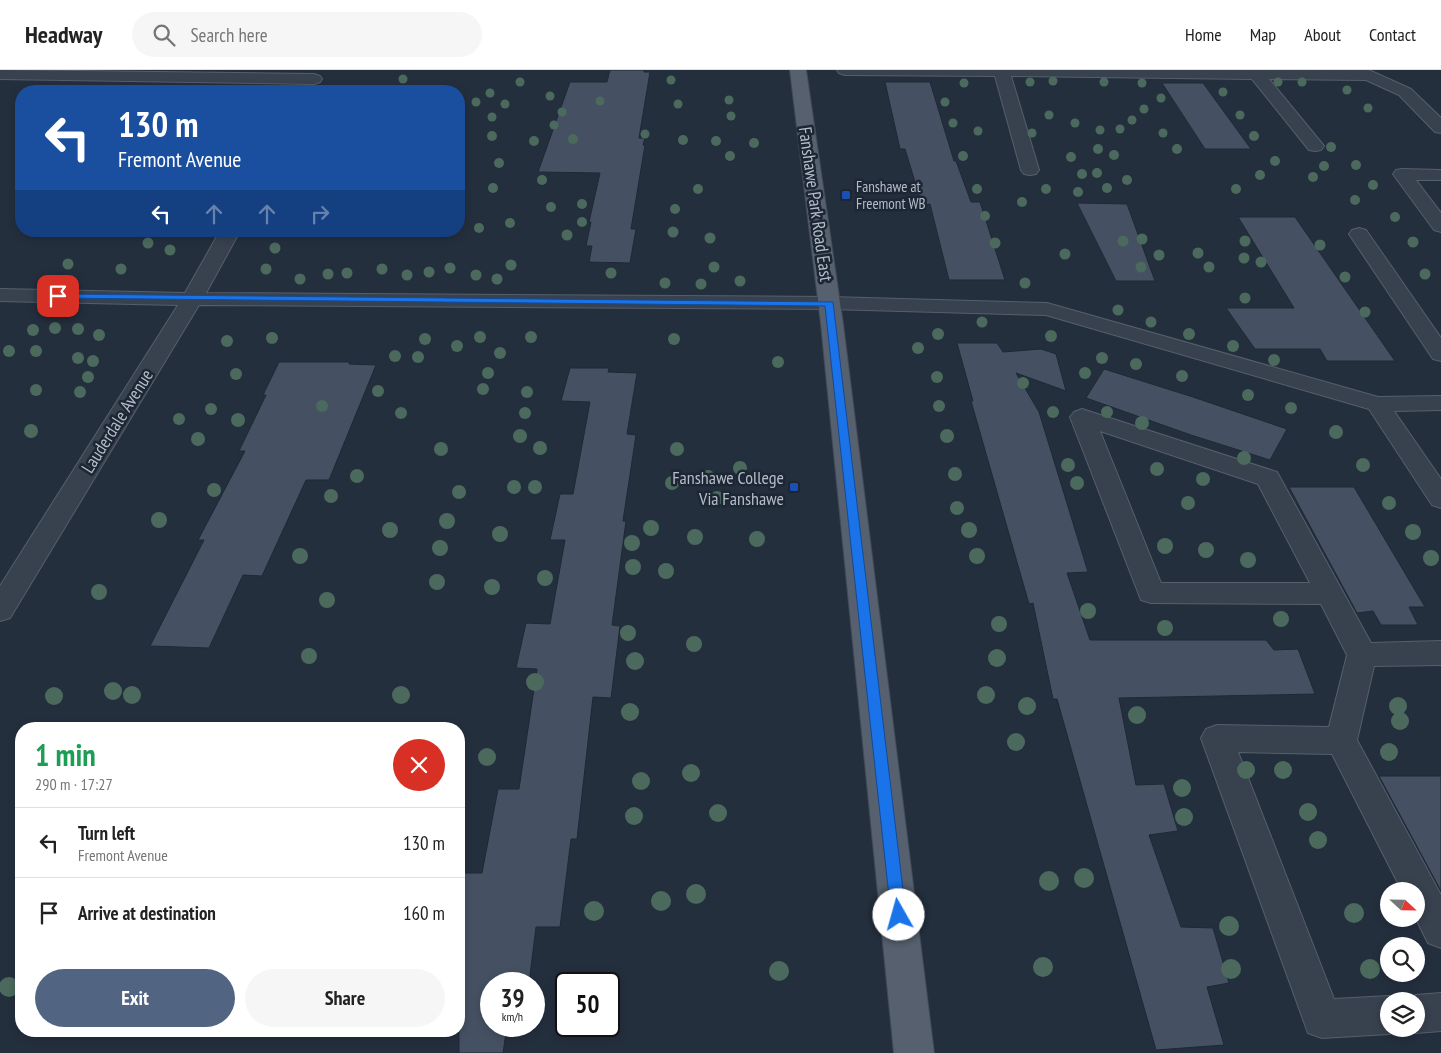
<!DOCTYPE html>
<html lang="en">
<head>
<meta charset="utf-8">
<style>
  body { margin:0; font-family:"PT Sans Narrow",sans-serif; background:#f6f6f6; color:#222; height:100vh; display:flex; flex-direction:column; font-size:19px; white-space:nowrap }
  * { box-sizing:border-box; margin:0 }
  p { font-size:16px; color:#767676 }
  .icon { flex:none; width:28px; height:28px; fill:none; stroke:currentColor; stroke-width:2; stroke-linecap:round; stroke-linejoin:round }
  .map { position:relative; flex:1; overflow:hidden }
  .side { position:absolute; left:15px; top:652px; width:450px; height:315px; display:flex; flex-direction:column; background:#fff; border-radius:20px; box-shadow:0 2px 8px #0003 }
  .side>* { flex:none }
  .banner { position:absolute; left:15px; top:15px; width:450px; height:152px; border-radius:20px; box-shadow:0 2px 8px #0003; background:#1a4fa0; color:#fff; overflow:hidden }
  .needle { width:32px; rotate:112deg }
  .tools { position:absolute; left:1380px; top:812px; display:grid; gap:10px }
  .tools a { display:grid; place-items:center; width:45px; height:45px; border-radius:50%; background:#fff; box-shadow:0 2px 8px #0003; font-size:25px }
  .speed { position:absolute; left:480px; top:902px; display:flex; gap:10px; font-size:25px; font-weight:700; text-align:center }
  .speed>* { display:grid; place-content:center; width:65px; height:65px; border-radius:50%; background:#fff; box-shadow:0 2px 8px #0003; line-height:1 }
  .speed small { font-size:12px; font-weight:400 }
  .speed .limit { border:2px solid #111; border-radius:8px; background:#fff; color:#111 }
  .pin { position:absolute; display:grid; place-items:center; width:42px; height:42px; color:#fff; margin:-21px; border-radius:10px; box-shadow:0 2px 8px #0006 }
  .me { position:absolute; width:55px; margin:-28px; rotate:353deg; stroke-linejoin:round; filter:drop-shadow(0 0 4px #0008) }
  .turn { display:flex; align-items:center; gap:18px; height:105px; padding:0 20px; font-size:22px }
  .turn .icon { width:65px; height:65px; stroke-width:2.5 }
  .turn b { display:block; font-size:35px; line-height:42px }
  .lanes { display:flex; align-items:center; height:48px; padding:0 20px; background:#0003; justify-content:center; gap:25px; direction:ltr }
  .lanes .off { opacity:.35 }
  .round { display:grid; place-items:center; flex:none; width:52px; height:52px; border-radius:26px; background:#f6f6f6 }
  .summary { display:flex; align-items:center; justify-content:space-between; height:85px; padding:0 20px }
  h1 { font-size:30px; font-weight:700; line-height:38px; color:#1e9e55 }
  .button { display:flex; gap:10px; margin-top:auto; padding:10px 20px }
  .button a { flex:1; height:58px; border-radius:30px; background:#516482; color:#fff; font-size:20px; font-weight:700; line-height:58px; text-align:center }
  .button a+a { background:#f6f6f6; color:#222 }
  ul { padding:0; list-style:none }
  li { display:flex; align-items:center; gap:15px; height:70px; padding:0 20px; border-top:1px solid #e0e0e0 }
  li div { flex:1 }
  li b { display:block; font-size:19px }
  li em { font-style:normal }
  header { display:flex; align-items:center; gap:30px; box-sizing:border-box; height:70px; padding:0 25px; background:#fff; border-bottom:1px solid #e0e0e0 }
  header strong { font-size:24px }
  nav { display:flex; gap:28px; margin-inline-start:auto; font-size:18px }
  .search { width:350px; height:45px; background:#f6f6f6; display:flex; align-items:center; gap:12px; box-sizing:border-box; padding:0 18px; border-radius:28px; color:#767676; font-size:19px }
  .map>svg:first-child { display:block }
  .building { fill:#455162; stroke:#1f2835 }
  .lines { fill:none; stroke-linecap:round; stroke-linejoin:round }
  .minor-casing { stroke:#565f6c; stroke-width:2 }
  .major-casing { stroke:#414a57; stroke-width:2 }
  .minor { fill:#38414e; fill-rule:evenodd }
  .major { fill:#56606e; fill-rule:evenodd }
  .tree { fill:#4b6a5d }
  .route { fill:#1a73e8; stroke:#114b97 }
  .transit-dot { fill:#1a4fb4; stroke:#1d2633; stroke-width:2 }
  .labels { text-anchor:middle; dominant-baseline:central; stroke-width:5; stroke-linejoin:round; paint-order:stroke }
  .far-poi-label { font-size:15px; fill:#b4bcc9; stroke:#1d2633; text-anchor:start }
  .street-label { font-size:18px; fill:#b4bcc9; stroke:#1d2633 }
  .poi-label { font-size:18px; fill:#b4bcc9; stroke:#1d2633; text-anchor:end }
</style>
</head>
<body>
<header>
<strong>Headway</strong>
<div class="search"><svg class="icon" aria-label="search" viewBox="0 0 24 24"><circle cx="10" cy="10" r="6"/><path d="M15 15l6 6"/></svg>Search here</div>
<nav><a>Home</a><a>Map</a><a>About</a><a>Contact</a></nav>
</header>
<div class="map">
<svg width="1441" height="983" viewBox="0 0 1441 983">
  <rect width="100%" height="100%" fill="#242f3e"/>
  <path class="building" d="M610,0H644V2H650L639,68H645L643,75H645L631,159H636L630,193L589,192L592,176H586L591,152H589L600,103L538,102L570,12H607Z
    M885,12H930L954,91H956L971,132H980L1005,210H949L930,134L922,135L905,79H900Z
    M1162,13H1203L1251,79H1205Z
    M1077,133L1127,134L1155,211H1116Z
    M1238,147H1295L1395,291H1327L1320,279H1255L1226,238H1294Z
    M957,273H997L1003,282L1041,279L1056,284L1066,321L1016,303L1039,342L1088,502L1067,503L1090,570H1266L1274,580L1298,579L1315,624L1119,628L1136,715L1164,714L1178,761L1149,765L1181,857L1213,858L1229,913L1207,917L1224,975L1156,980L1057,629H1053L1033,533L1029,534L971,331H973Z
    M279,292H349V294L376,295L329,410H306L262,506L243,505L209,578L150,576L204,470H198L245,381H239L266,325H263Z
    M570,298H609L608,302L637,303L627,364L636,365L623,451H626L612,555L620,556L611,628L593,627L577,769H571L560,857H536L529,913L491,914V956H507L503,983H459V823L463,803H482L498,719H519L537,599L516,598L526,553L550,554L565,470H550L560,424H573L590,332L561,331Z
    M1104,299L1193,327L1287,359L1270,390L1191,365L1086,328Z
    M1289,417H1354L1425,537H1409L1418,555H1381L1373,541L1357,543Z
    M1379,706H1441V821Z"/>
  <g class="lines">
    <g class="minor-casing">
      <path id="minor" d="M0,0L314,4L320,6L322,9L320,12L314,14L0,9Z
        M837,0H1369L1411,19L1441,48V63L1435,62L1399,25L1366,10L1269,9L1324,76L1321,80L1315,81L1309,80L1252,9L1011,6L1039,100L1036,104L1030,105L1024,104L1021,100L995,6L845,5L839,3Z
        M1402,99L1441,100V110H1416L1441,143V162L1434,160L1393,104L1396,100Z
        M1359,158L1366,160L1441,268V291L1433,289L1349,164L1352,160Z
        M220,161H240L206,223L830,227L1047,233L1378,327L1441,326V340L1394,341L1441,409V438L1432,435L1369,339L1046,245L830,239L199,235L10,548L0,551V516L178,235L0,231V219L185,223Z
        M1082,339L1277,402L1371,573L1441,571V595L1374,596L1357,670L1441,825V878L1428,873L1416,849V821H1402L1332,684L1238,682L1334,929L1389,926L1402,931L1416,925L1441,923V961L1416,963L1405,959H1416V931H1389V959H1402L1389,964L1322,968L1308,963L1201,668L1206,659L1217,655L1329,657L1347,585L1321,534L1151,533L1141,530L1070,347L1074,342ZM1100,361L1258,414L1310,513H1161Z"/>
    </g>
    <g class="major-casing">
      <path id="major" d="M790,0H806L843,254L934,983H894L821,254Z"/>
    </g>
    <use href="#minor" class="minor"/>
    <use href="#major" class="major"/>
  </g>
  <g class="tree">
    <circle cx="403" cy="9" r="4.5"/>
    <circle cx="671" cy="10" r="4.5"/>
    <circle cx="1053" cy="11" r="4.5"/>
    <circle cx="520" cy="12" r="4.5"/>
    <circle cx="1030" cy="12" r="4.5"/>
    <circle cx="1104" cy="12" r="4.5"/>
    <circle cx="1278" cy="12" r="4.5"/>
    <circle cx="1302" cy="12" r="4.5"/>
    <circle cx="964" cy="13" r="4.5"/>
    <circle cx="1142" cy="13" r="4.5"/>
    <circle cx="1347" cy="20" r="4.5"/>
    <circle cx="1223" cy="22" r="4.5"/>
    <circle cx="490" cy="23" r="4.5"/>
    <circle cx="550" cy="26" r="4.5"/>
    <circle cx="1161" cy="28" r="4.5"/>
    <circle cx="729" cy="30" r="4.5"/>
    <circle cx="600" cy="31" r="4.5"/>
    <circle cx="476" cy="32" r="4.5"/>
    <circle cx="945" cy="32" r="4.5"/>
    <circle cx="505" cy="34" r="4.5"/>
    <circle cx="678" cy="34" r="4.5"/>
    <circle cx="1368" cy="38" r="4.5"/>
    <circle cx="1144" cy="39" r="4.5"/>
    <circle cx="562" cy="42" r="4.5"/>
    <circle cx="1049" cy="45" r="4.5"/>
    <circle cx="1240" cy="45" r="4.5"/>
    <circle cx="731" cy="46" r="4.5"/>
    <circle cx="492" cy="47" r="4.5"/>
    <circle cx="1132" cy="50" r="4.5"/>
    <circle cx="953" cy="53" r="4.5"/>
    <circle cx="1075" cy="53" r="4.5"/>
    <circle cx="554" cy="55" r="4.5"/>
    <circle cx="1120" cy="59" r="4.5"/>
    <circle cx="1100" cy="60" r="4.5"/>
    <circle cx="978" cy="61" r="4.5"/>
    <circle cx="1032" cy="63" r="4.5"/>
    <circle cx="1163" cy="63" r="4.5"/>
    <circle cx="645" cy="64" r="4.5"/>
    <circle cx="492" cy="66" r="5"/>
    <circle cx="1254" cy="66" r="5"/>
    <circle cx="573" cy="69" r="5"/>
    <circle cx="683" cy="70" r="5"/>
    <circle cx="534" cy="71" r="5"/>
    <circle cx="716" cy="71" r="5"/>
    <circle cx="754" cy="73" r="5"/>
    <circle cx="1331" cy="77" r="5"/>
    <circle cx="1098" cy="79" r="5"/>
    <circle cx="1177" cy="79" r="5"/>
    <circle cx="1114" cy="85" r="5"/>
    <circle cx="730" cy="86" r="5"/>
    <circle cx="963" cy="86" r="5"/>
    <circle cx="1071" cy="87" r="5"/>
    <circle cx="1275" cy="91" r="5"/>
    <circle cx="499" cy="93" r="5"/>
    <circle cx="1356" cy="95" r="5"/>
    <circle cx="1324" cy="96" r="5"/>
    <circle cx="1097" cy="103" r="5"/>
    <circle cx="1082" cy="104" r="5"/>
    <circle cx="1260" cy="105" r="5"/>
    <circle cx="1313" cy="107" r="5"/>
    <circle cx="542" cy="110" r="5"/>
    <circle cx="1127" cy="110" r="5"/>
    <circle cx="1373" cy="115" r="5"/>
    <circle cx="493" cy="118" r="5"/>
    <circle cx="1107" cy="118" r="5"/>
    <circle cx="698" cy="119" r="5"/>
    <circle cx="977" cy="119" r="5"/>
    <circle cx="1046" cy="119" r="5"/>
    <circle cx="1236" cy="119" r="5"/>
    <circle cx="1078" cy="122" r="5"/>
    <circle cx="1355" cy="130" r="5"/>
    <circle cx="1022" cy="132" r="5"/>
    <circle cx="582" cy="134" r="5"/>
    <circle cx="551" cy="137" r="5"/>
    <circle cx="675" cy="139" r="5"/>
    <circle cx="985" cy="146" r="5"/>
    <circle cx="1395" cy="147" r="5"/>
    <circle cx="582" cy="152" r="5"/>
    <circle cx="510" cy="153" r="5"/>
    <circle cx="479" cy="158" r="5"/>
    <circle cx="673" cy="162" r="5.5"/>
    <circle cx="567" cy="165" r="5.5"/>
    <circle cx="710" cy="168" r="5.5"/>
    <circle cx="1142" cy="169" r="5.5"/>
    <circle cx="1123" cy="171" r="5.5"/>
    <circle cx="1245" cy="171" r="5.5"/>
    <circle cx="1413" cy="172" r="5.5"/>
    <circle cx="148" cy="173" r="5.5"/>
    <circle cx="995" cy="173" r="5.5"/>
    <circle cx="1320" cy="175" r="5.5"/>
    <circle cx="275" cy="178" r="5.5"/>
    <circle cx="170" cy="180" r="5.5"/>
    <circle cx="1198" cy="183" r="5.5"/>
    <circle cx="1065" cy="184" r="5.5"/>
    <circle cx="1159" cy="185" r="5.5"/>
    <circle cx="1244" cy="188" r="5.5"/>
    <circle cx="1261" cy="192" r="5.5"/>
    <circle cx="68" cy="194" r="5.5"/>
    <circle cx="511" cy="195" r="5.5"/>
    <circle cx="714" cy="197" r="5.5"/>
    <circle cx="1141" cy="197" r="5.5"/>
    <circle cx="1209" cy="197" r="5.5"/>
    <circle cx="450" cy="198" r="5.5"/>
    <circle cx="121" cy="199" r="5.5"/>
    <circle cx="266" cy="199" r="5.5"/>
    <circle cx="382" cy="199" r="5.5"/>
    <circle cx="429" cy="202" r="5.5"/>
    <circle cx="347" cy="203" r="5.5"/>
    <circle cx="611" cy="203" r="5.5"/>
    <circle cx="328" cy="204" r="5.5"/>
    <circle cx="1425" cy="204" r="5.5"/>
    <circle cx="407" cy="205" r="5.5"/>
    <circle cx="476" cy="205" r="5.5"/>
    <circle cx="1345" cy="207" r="5.5"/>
    <circle cx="300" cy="209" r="5.5"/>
    <circle cx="497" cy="209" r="5.5"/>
    <circle cx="740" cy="211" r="5.5"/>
    <circle cx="665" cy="213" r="5.5"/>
    <circle cx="1025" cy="213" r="5.5"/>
    <circle cx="701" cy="214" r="5.5"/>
    <circle cx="1245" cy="228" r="5.5"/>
    <circle cx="1118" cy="240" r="5.5"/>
    <circle cx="1365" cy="242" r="5.5"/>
    <circle cx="982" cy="252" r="5.5"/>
    <circle cx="1151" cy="252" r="5.5"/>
    <circle cx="55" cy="258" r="6"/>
    <circle cx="78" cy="259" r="6"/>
    <circle cx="33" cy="260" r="6"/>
    <circle cx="938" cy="264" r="6"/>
    <circle cx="1189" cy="264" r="6"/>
    <circle cx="99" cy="265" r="6"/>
    <circle cx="1051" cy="266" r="6"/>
    <circle cx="480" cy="267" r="6"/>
    <circle cx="531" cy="267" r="6"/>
    <circle cx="272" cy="268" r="6"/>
    <circle cx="425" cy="269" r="6"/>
    <circle cx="674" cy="269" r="6"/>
    <circle cx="227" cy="271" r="6"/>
    <circle cx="457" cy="276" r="6"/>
    <circle cx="1233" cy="276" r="6"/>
    <circle cx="918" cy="278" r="6"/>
    <circle cx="9" cy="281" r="6"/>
    <circle cx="36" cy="281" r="6"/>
    <circle cx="500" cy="283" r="6"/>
    <circle cx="395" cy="286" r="6"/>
    <circle cx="418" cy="287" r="6"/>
    <circle cx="78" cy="288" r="6"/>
    <circle cx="1102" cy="288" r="6"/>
    <circle cx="1274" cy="290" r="6"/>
    <circle cx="93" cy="291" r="6"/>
    <circle cx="778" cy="292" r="6"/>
    <circle cx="1136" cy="294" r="6"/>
    <circle cx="488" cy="303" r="6"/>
    <circle cx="1085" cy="303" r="6"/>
    <circle cx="236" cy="304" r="6"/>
    <circle cx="1182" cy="306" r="6"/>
    <circle cx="88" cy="307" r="6"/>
    <circle cx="937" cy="307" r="6"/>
    <circle cx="1023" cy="313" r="6"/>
    <circle cx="483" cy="319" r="6"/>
    <circle cx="36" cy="320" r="6"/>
    <circle cx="378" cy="321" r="6"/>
    <circle cx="80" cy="322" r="6"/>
    <circle cx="527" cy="322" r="6"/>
    <circle cx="1248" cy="325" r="6"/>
    <circle cx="322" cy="336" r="6"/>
    <circle cx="939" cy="336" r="6"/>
    <circle cx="1291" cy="338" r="6"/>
    <circle cx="211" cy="339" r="6"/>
    <circle cx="1053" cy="342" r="6"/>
    <circle cx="1107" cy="342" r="6"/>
    <circle cx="401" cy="343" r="6"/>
    <circle cx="525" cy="343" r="6"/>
    <circle cx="179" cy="349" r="6"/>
    <circle cx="238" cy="350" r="7"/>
    <circle cx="1142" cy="353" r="7"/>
    <circle cx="31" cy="361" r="7"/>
    <circle cx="1336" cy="362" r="7"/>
    <circle cx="520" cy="366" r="7"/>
    <circle cx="947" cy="366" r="7"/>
    <circle cx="198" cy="369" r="7"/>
    <circle cx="540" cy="378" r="7"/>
    <circle cx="441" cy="379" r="7"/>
    <circle cx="677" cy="379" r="7"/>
    <circle cx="1244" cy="388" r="7"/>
    <circle cx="1068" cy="395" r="7"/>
    <circle cx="1363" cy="395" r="7"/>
    <circle cx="740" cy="398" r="7"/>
    <circle cx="1157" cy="399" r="7"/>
    <circle cx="955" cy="404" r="7"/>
    <circle cx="357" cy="406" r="7"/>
    <circle cx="708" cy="407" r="7"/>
    <circle cx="1203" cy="409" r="7"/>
    <circle cx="672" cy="413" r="7"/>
    <circle cx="1077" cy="413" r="7"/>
    <circle cx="514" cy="417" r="7"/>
    <circle cx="535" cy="417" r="7"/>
    <circle cx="214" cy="420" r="7"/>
    <circle cx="459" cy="422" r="7"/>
    <circle cx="331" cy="426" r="7"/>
    <circle cx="717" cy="428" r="7"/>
    <circle cx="1188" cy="433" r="7"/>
    <circle cx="1389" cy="433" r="7"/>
    <circle cx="957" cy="438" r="7"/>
    <circle cx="159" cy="450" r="8"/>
    <circle cx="447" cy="451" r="8"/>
    <circle cx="651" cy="458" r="8"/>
    <circle cx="390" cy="460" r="8"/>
    <circle cx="969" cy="460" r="8"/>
    <circle cx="1413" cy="462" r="8"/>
    <circle cx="500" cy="464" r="8"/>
    <circle cx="695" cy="467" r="8"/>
    <circle cx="757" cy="469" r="8"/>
    <circle cx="632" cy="473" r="8"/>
    <circle cx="1165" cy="476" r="8"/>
    <circle cx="440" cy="478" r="8"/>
    <circle cx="1206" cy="480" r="8"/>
    <circle cx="300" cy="486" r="8"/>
    <circle cx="977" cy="486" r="8"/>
    <circle cx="1431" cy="488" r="8"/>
    <circle cx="1248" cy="490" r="8"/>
    <circle cx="633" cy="497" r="8"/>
    <circle cx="666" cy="501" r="8"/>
    <circle cx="545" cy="508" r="8"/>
    <circle cx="437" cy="512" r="8"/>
    <circle cx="492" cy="517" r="8"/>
    <circle cx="99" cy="522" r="8"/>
    <circle cx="327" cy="530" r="8"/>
    <circle cx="1088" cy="541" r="8"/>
    <circle cx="1281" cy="549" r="8"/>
    <circle cx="999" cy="554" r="8"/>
    <circle cx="1165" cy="558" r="8"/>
    <circle cx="628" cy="563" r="8"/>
    <circle cx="694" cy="574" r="8"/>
    <circle cx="309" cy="586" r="8"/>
    <circle cx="997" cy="588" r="9"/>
    <circle cx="635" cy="591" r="9"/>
    <circle cx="535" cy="612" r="9"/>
    <circle cx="113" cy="621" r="9"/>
    <circle cx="132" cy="625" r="9"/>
    <circle cx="401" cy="625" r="9"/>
    <circle cx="986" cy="625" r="9"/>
    <circle cx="54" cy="626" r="9"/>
    <circle cx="1027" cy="636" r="9"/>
    <circle cx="1398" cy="636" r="9"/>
    <circle cx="630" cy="642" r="9"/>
    <circle cx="1137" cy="645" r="9"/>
    <circle cx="1400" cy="651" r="9"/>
    <circle cx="1016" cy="672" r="9"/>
    <circle cx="1389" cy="682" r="9"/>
    <circle cx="487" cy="687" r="9"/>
    <circle cx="1246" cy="700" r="9"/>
    <circle cx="1283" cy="700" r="9"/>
    <circle cx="691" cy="703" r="9"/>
    <circle cx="641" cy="711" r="9"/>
    <circle cx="1182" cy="718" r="9"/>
    <circle cx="1308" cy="742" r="9"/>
    <circle cx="718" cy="743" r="9"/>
    <circle cx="634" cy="746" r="9"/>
    <circle cx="1184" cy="747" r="9"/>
    <circle cx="1318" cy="770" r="9"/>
    <circle cx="1084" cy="808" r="10"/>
    <circle cx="1049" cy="811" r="10"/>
    <circle cx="696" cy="824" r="10"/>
    <circle cx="661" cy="831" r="10"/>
    <circle cx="594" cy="841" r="10"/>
    <circle cx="1354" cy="843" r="10"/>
    <circle cx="1229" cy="856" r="10"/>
    <circle cx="1043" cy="897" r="10"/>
    <circle cx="1231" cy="899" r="10"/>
    <circle cx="1370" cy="899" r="10"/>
    <circle cx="779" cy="901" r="10"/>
    <circle cx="9" cy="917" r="10"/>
  </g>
  <path class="route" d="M58,224L833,232L906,845L904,850L899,852L894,850L891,845L825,236L55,228L53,226Z"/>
  <g class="transit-dot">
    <rect x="841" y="120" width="10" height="10" rx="2.5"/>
    <rect x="789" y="412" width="10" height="10" rx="2.5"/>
  </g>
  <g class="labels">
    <g class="far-poi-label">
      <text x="856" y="116">Fanshawe at<tspan x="856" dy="17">Freemont WB</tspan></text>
    </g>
    <g class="street-label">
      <text transform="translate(816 134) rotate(82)">Fanshawe Park Road East</text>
      <text transform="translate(117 351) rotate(-58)">Lauderdale Avenue</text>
    </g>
    <g class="poi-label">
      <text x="784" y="407">Fanshawe College<tspan x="784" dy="21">Via Fanshawe</tspan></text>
    </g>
  </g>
</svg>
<div class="tools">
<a><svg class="needle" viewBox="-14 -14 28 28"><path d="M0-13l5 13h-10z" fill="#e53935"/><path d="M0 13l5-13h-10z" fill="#767676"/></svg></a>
<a><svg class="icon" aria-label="search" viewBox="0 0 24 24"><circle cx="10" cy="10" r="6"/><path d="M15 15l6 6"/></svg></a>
<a><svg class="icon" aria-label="layers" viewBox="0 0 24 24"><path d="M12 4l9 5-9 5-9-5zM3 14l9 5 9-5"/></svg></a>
</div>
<div class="speed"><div>39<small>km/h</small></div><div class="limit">50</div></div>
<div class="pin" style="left:58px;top:226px;background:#d93025"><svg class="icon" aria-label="arrive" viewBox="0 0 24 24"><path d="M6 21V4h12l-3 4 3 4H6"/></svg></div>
<svg class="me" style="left:899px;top:845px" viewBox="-20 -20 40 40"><circle r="19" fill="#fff"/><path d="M0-13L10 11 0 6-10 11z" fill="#1a73e8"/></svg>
<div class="banner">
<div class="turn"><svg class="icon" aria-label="left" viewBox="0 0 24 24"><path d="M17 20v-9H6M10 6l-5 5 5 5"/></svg><div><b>130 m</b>Fremont Avenue</div></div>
<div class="lanes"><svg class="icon" aria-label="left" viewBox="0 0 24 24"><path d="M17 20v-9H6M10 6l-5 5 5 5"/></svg><svg class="icon off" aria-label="ahead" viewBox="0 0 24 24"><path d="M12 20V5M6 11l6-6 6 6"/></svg><svg class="icon off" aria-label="ahead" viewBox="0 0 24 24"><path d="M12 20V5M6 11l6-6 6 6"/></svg><svg class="icon off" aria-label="right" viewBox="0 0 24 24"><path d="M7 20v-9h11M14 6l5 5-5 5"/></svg></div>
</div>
<section class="side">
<div class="summary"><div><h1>1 min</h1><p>290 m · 17:27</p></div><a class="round" style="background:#d93025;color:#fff"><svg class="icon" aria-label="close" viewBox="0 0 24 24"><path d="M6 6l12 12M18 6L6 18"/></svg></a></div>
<ul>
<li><svg class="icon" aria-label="left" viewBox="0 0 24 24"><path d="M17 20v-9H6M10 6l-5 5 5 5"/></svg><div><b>Turn left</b><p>Fremont Avenue</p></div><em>130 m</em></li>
<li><svg class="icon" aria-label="arrive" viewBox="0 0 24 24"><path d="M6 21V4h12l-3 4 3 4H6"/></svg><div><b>Arrive at destination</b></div><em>160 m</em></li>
</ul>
<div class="button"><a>Exit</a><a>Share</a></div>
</section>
</div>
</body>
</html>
